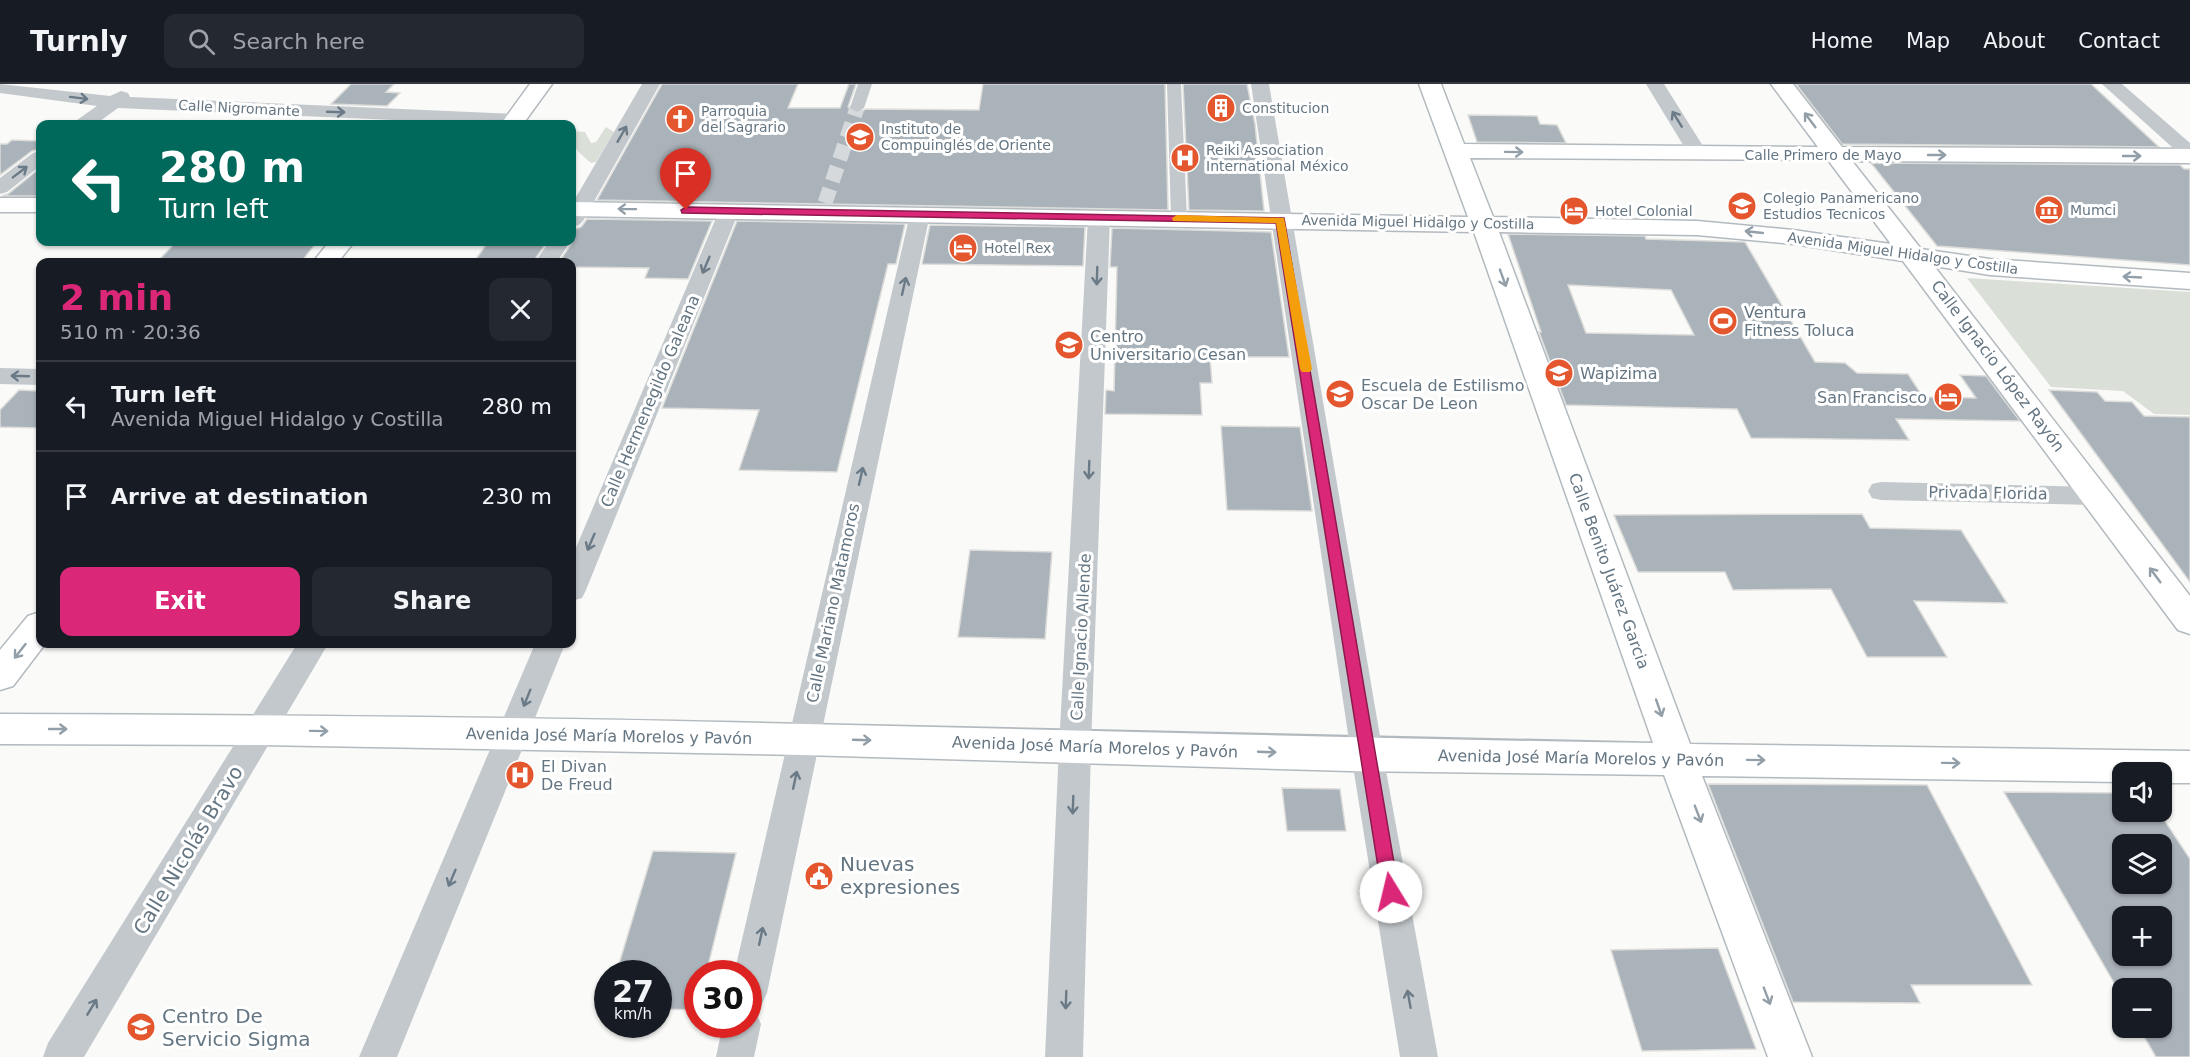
<!DOCTYPE html>
<html lang="en">
<head>
<meta charset="utf-8">
<style>
  body { margin:0; font-family:"DejaVu Sans",sans-serif; background:#242831; color:#f1f3f6; height:100vh; display:flex; flex-direction:column; font-size:22px; white-space:nowrap }
  * { box-sizing:border-box; margin:0 }
  p { font-size:20px; color:#9ea1a6 }
  .icon { flex:none; width:33px; height:33px; fill:none; stroke:currentColor; stroke-width:2; stroke-linecap:round; stroke-linejoin:round }
  .map { position:relative; flex:1; overflow:hidden }
  .side { position:absolute; left:36px; top:174px; width:540px; height:390px; display:flex; flex-direction:column; background:#171b24; border-radius:12px; box-shadow:0 2px 4px #0004 }
  .side>* { flex:none }
  .banner { position:absolute; left:36px; top:36px; width:540px; height:126px; border-radius:12px; box-shadow:0 2px 4px #0004; background:#00695c; color:#fff; overflow:hidden }
  .buttons { position:absolute; left:2112px; top:678px; display:grid; gap:12px }
  .buttons a { display:grid; place-items:center; width:60px; height:60px; border-radius:12px; background:#171b24; box-shadow:0 2px 4px #0004; font-size:30px }
  .speed { position:absolute; left:594px; top:876px; display:flex; gap:12px; font-size:30px; font-weight:700; text-align:center }
  .speed>* { display:grid; place-content:center; width:78px; height:78px; border-radius:50%; background:#171b24; box-shadow:0 2px 4px #0004; line-height:1 }
  .speed small { font-size:15px; font-weight:400 }
  .speed .limit { border:9px solid #d22; background:#fff; color:#111 }
  .pin { position:absolute; display:grid; place-items:center; width:51px; height:51px; color:#fff; margin:-62px -26px; border-radius:50% 50% 50% 0; rotate:-45deg; box-shadow:0 0 6px #0007 }
  .pin .icon { rotate:45deg }
  .me { position:absolute; width:66px; margin:-33px; rotate:351deg; stroke-linejoin:round; filter:drop-shadow(0 0 4px #0008) }
  .turn { display:flex; align-items:center; gap:21px; height:126px; padding:0 24px; font-size:27px }
  .turn .icon { width:78px; height:78px; stroke-width:2.5 }
  .turn b { display:block; font-size:42px; line-height:51px }
  .round { display:grid; place-items:center; flex:none; width:63px; height:63px; border-radius:12px; background:#242831 }
  .overview { display:flex; align-items:center; justify-content:space-between; height:102px; padding:0 24px }
  h1 { font-size:36px; font-weight:800; line-height:45px; color:#db2777 }
  .cta { display:flex; gap:12px; margin-top:auto; padding:12px 24px }
  .cta a { flex:1; height:69px; border-radius:12px; background:#db2777; color:#fff; font-size:24px; font-weight:800; line-height:69px; text-align:center }
  .cta a+a { background:#242831; color:#f1f3f6 }
  ul { padding:0; list-style:none }
  li { display:flex; align-items:center; gap:18px; height:90px; padding:0 24px; border-top:2px solid #363941 }
  li div { flex:1 }
  li b { display:block; font-size:22px }
  li em { font-style:normal }
  header { display:flex; align-items:center; gap:36px; box-sizing:border-box; height:84px; padding:0 30px; background:#171b24; border-bottom:2px solid #363941 }
  header strong { font-size:28px }
  nav { display:flex; gap:33px; margin-inline-start:auto; font-size:21px }
  .search { width:420px; height:54px; background:#242831; display:flex; align-items:center; gap:15px; box-sizing:border-box; padding:0 21px; border-radius:12px; color:#9ea1a6; font-size:22px }
  .map>svg:first-child { display:block }
  .green { fill:#dadfd7 }
  .building { fill:#aab3b9; stroke:#dcdcda; stroke-width:1.5; fill-rule:evenodd }
  .lines { fill:none; stroke-linecap:round; stroke-linejoin:round }
  .pedestrian-tunnel { stroke:#d5d9db; stroke-width:15; stroke-dasharray:15 8; stroke-linecap:butt }
  .secondary-casing { stroke:#b3babf; stroke-width:3 }
  .pedestrian { fill:#c3c8cc; fill-rule:evenodd }
  .minor { fill:#c3c8cc; fill-rule:evenodd }
  .secondary { fill:#fff; fill-rule:evenodd }
  .oneway { stroke:#6a7a87 }
  .oneway2 { stroke:#939fa8 }
  .route { fill:#db2777; stroke:#8e194d; stroke-width:1.5 }
  .slow { fill:#f59e0b }
  .labels { text-anchor:middle; dominant-baseline:central; stroke-width:6; stroke-linejoin:round; paint-order:stroke }
  .far-street-label { font-size:14px; fill:#657683; stroke:#fff }
  .far-poi-label { font-size:14px; fill:#657683; stroke:#fff; text-anchor:start }
  .poi-label { font-size:16px; fill:#657683; stroke:#fff; text-anchor:start }
  .street-label { font-size:16px; fill:#657683; stroke:#fff }
  .near-street-label { font-size:20px; fill:#657683; stroke:#fff }
  .near-poi-label { font-size:20px; fill:#657683; stroke:#fff; text-anchor:start }
</style>
</head>
<body>
<header>
<strong>Turnly</strong>
<div class="search"><svg class="icon" aria-label="search" viewBox="0 0 24 24"><circle cx="10" cy="10" r="6"/><path d="M15 15l6 6"/></svg>Search here</div>
<nav><a>Home</a><a>Map</a><a>About</a><a>Contact</a></nav>
</header>
<div class="map">
<svg width="2190" height="973" viewBox="0 0 2190 973">
  <rect width="100%" height="100%" fill="#fafaf8"/>
  <path class="green" d="M606,43L614,48L596,78L591,79C579,68 572,65 572,47L585,48L591,59L596,58Z
    M1967,194L2190,208V331L2154,330L2123,307L2051,303Z"/>
  <path class="building" d="M351,0H394L386,8L400,9L387,22L331,20Z
    M662,0H798L788,24H840L849,0H856L848,23L856,30L866,25L979,26L983,0H1165L1168,126L597,116Z
    M1183,0H1247L1255,40L1264,127L1189,126Z
    M1796,0H2091L2159,63L1842,60Z
    M1468,31L1537,32L1540,40L1557,41L1566,59L1477,58Z
    M12,56L40,57V65L32,67L0,91V60H7Z
    M1871,79L2180,81L2184,85H2190V181L1937,162Z
    M40,84V112H2L8,110Z
    M587,135L712,137L688,195L645,194L649,184L572,183V178H559L572,159V150L575,145L581,143Z
    M737,137L905,140L896,180H888L837,388L739,386L759,326L662,324Z
    M930,141L1085,143L1083,182L922,180Z
    M1112,144L1271,148L1289,273H1210L1212,299H1200L1202,331L1105,330L1106,306L1114,307L1117,183H1110Z
    M1508,150L1645,152L1646,155L1745,158L1815,278L1845,279L1857,289L1908,290L1923,313L1976,314L1960,291L1986,292L2020,337L1896,335L1909,356L1751,354L1737,325L1566,321L1539,248H1541ZM1568,201L1671,206L1694,251L1586,249Z
    M176,158H317L301,178H157Z
    M488,158H547L533,178H474Z
    M19,306L40,307V344L0,343V326Z
    M2049,306L2097,308L2105,317L2132,318L2144,332L2190,333V498Z
    M1221,342L1300,343L1312,427L1227,426Z
    M1862,430L1870,444L1961,446L2007,519L1914,517L1947,573H1867L1831,505L1733,506L1725,488H1638L1614,431Z
    M970,466L1052,468L1045,555L958,553Z
    M1708,700L1927,701L2032,901H1911L1920,919L1793,918Z
    M1282,704L1340,705L1346,747H1287Z
    M2004,708L2122,709V728H2159L2190,775V973H2156L2139,944H2162V904H2117ZM2122,760H2162V800H2122ZM2122,832H2162V872H2122Z
    M653,767L736,769L706,890H698V926L658,925V890H616Z
    M1718,864L1756,965L1642,967L1611,866Z"/>
  <g class="lines">
    <path class="pedestrian-tunnel" d="M825,119L857,24"/>
    <g class="secondary-casing">
      <path id="secondary" d="M530,0H552L523,40H501Z
        M1419,0H1441L1464,60L1818,63L1771,0H1793L1842,63L2190,65V79L1852,77L1921,165L1990,175L2190,189V205L1990,191L1934,182L2190,512V550L2178,546L1903,177L1793,160L1697,151L1499,148L1690,660L2190,667V699H2162V688H2122V698L1702,692L1812,973H1768L1664,691L1350,687L803,671L261,661L0,660V630C269,631 537,633 806,640C1088,646 1370,655 1653,659L1474,148L572,132V118L1468,133ZM1470,74L1828,76L1891,160L1793,146L1697,137L1493,133Z
        M0,114H40V128H0Z
        M329,158H354L338,178H313Z
        M40,528V560H45L13,602L0,606V566L28,532Z"/>
    </g>
    <path class="pedestrian" d="M858,0H872L864,24L857,28L850,24Z
      M1167,0H1181L1187,134L1179,139L1171,134Z"/>
    <path class="minor" d="M0,0L110,12L121,7L128,9L130,13L515,30L522,32L525,36L520,40H488L118,24L96,40H75L77,36L97,22L0,9Z
      M642,0H660L583,137L579,141L572,143V120Z
      M1251,0H1269L1383,670L1438,973H1400L1351,670Z
      M1646,0H1664L1708,70L1705,74H1691Z
      M2102,0H2122L2190,59V75L2183,73Z
      M40,67V82L7,108L0,110V94L33,69Z
      M729,121L736,123L739,127L586,506L582,514L572,517V473L719,127L722,123Z
      M920,124L927,126L930,130L767,909L761,922L752,925L755,927L761,940L754,973H716L723,940H748V890H734L910,130L913,126Z
      M1099,127L1106,129L1110,133L1091,663L1083,973H1045L1059,663L1088,133L1092,129Z
      M549,158H570L557,178H535Z
      M0,284L40,285V301L0,300Z
      M1881,398L2095,403L2105,405L2108,412L2105,419L2095,421L1881,416L1872,414L1868,407L1872,400Z
      M297,560H328L84,973H43L48,959Z
      M535,560H565L397,973H359Z"/>
    <use href="#secondary" class="secondary"/>
  </g>
  <defs><path id="oneway-shaft" d="M-6 0H5M1.5-3L5.5 0L1.5 3" fill="none" stroke-width="1.6" stroke-linecap="round" stroke-linejoin="round" transform="scale(1.5)"/></defs>
  <g class="oneway">
    <use href="#oneway-shaft" transform="translate(79 14) rotate(7)"/>
    <use href="#oneway-shaft" transform="translate(336 28) rotate(2)"/>
    <use href="#oneway-shaft" transform="translate(1677 35) rotate(-122)"/>
    <use href="#oneway-shaft" transform="translate(622 50) rotate(-60)"/>
    <use href="#oneway-shaft" transform="translate(20 88) rotate(-37)"/>
    <use href="#oneway-shaft" transform="translate(706 181) rotate(113)"/>
    <use href="#oneway-shaft" transform="translate(1097 192) rotate(92)"/>
    <use href="#oneway-shaft" transform="translate(904 202) rotate(-77)"/>
    <use href="#oneway-shaft" transform="translate(20 292) rotate(-178)"/>
    <use href="#oneway-shaft" transform="translate(1089 386) rotate(92)"/>
    <use href="#oneway-shaft" transform="translate(861 392) rotate(-77)"/>
    <use href="#oneway-shaft" transform="translate(591 458) rotate(113)"/>
    <use href="#oneway-shaft" transform="translate(527 614) rotate(112)"/>
    <use href="#oneway-shaft" transform="translate(795 696) rotate(-78)"/>
    <use href="#oneway-shaft" transform="translate(1073 721) rotate(92)"/>
    <use href="#oneway-shaft" transform="translate(452 794) rotate(113)"/>
    <use href="#oneway-shaft" transform="translate(761 852) rotate(-78)"/>
    <use href="#oneway-shaft" transform="translate(1409 915) rotate(-100)"/>
    <use href="#oneway-shaft" transform="translate(1066 916) rotate(92)"/>
    <use href="#oneway-shaft" transform="translate(92 923) rotate(-59)"/>
  </g>
  <g class="oneway2">
    <use href="#oneway-shaft" transform="translate(1810 36) rotate(-127)"/>
    <use href="#oneway-shaft" transform="translate(1514 68) rotate(1)"/>
    <use href="#oneway-shaft" transform="translate(1937 71)"/>
    <use href="#oneway-shaft" transform="translate(2132 72)"/>
    <use href="#oneway-shaft" transform="translate(627 125) rotate(-179)"/>
    <use href="#oneway-shaft" transform="translate(1754 148) rotate(-174)"/>
    <use href="#oneway-shaft" transform="translate(2132 193) rotate(-177)"/>
    <use href="#oneway-shaft" transform="translate(1503 194) rotate(70)"/>
    <use href="#oneway-shaft" transform="translate(2155 491) rotate(-127)"/>
    <use href="#oneway-shaft" transform="translate(20 567) rotate(128)"/>
    <use href="#oneway-shaft" transform="translate(1659 624) rotate(71)"/>
    <use href="#oneway-shaft" transform="translate(58 645)"/>
    <use href="#oneway-shaft" transform="translate(319 647) rotate(1)"/>
    <use href="#oneway-shaft" transform="translate(862 656) rotate(2)"/>
    <use href="#oneway-shaft" transform="translate(1267 668) rotate(2)"/>
    <use href="#oneway-shaft" transform="translate(1756 676) rotate(1)"/>
    <use href="#oneway-shaft" transform="translate(1951 679) rotate(1)"/>
    <use href="#oneway-shaft" transform="translate(1698 730) rotate(69)"/>
    <use href="#oneway-shaft" transform="translate(1767 912) rotate(69)"/>
  </g>
  <path class="route" d="M686,123L1284,134L1399,808L1397,813L1391,815L1385,813L1382,808L1276,139L682,129L681,126Z"/>
  <path class="slow" d="M1177,131L1284,134L1312,285L1310,288H1302L1300,285L1276,139L1173,137L1172,134Z"/>
  <defs>
    <g id="building-disc" transform="scale(1.5)"><circle r="9.5" fill="#e4572e" stroke="#fff"/><path d="M-4-6H4V6H1V3H-1V6H-4ZM-2.5-4.3h1.7v1.8h-1.7ZM.8-4.3h1.7v1.8H.8ZM-2.5-1h1.7V.8h-1.7ZM.8-1h1.7V.8H.8Z" fill="#fff"/></g>
    <g id="church-disc" transform="scale(1.5)"><circle r="9.5" fill="#e4572e" stroke="#fff"/><path d="M-1.2-6h2.4v3.5h3.3v2.4h-3.3V6h-2.4V-.1h-3.3v-2.4h3.3Z" fill="#fff"/></g>
    <g id="university-disc" transform="scale(1.5)"><circle r="9.5" fill="#e4572e" stroke="#fff"/><path d="M0-5L7-2L0 1L-7-2ZM-4 1L0 2.5L4 1V4Q0 6-4 4Z" fill="#fff"/></g>
    <g id="hospital-disc" transform="scale(1.5)"><circle r="9.5" fill="#e4572e" stroke="#fff"/><path d="M-5-5h3v3.5h4V-5h3V5h-3V1.5h-4V5h-3Z" fill="#fff"/></g>
    <g id="school-disc" transform="scale(1.5)"><circle r="9.5" fill="#e4572e" stroke="#fff"/><path d="M0-5L7-2L0 1L-7-2ZM-4 1L0 2.5L4 1V4Q0 6-4 4Z" fill="#fff"/></g>
    <g id="museum-disc" transform="scale(1.5)"><circle r="9.5" fill="#e4572e" stroke="#fff"/><path d="M0-6L6-3V-2H-6V-3ZM-5-1h2V3h-2ZM-1-1h2V3h-2ZM3-1h2V3H3ZM-6 4H6V6H-6Z" fill="#fff"/></g>
    <g id="hotel-disc" transform="scale(1.5)"><circle r="9.5" fill="#e4572e" stroke="#fff"/><path d="M-6-4.5h1.5V1H6V5H4.5V3h-9V5H-6ZM-4 0a1.8 1.8 0 1 1 3.6 0ZM.5 0V-2.5h3Q6-2.5 6 0Z" fill="#fff"/></g>
    <g id="stadium-disc" transform="scale(1.5)"><circle r="9.5" fill="#e4572e" stroke="#fff"/><path d="M0-5a6.5 5 0 1 0 0 10a6.5 5 0 1 0 0-10ZM-3.5-1.8h7v3.6h-7Z" fill="#fff"/></g>
    <g id="civic-disc" transform="scale(1.5)"><circle r="9.5" fill="#e4572e" stroke="#fff"/><path d="M-.6-6.5H3V-4.5H.6V-3L4-1V1h2V6H-6V1h2V-1L-.6-3ZM-1.2 2.5V6h2.4V2.5Z" fill="#fff"/></g>
  </defs>
  <g fill-rule="evenodd">
    <use href="#building-disc" x="1221" y="24"/>
    <use href="#church-disc" x="680" y="35"/>
    <use href="#university-disc" x="860" y="53"/>
    <use href="#hospital-disc" x="1185" y="74"/>
    <use href="#school-disc" x="1742" y="122"/>
    <use href="#museum-disc" x="2049" y="126"/>
    <use href="#hotel-disc" x="1574" y="127"/>
    <use href="#hotel-disc" x="963" y="164"/>
    <use href="#stadium-disc" x="1723" y="237"/>
    <use href="#university-disc" x="1069" y="261"/>
    <use href="#university-disc" x="1559" y="289"/>
    <use href="#school-disc" x="1340" y="310"/>
    <use href="#hotel-disc" x="1948" y="313"/>
    <use href="#hospital-disc" x="520" y="691"/>
    <use href="#civic-disc" x="819" y="792"/>
    <use href="#university-disc" x="141" y="943"/>
  </g>
  <g class="labels">
    <g class="far-street-label">
      <text transform="translate(239 24) rotate(3)">Calle Nigromante</text>
      <text x="1823" y="71">Calle Primero de Mayo</text>
      <text transform="translate(1418 138) rotate(1)">Avenida Miguel Hidalgo y Costilla</text>
      <text transform="translate(1903 169) rotate(8)">Avenida Miguel Hidalgo y Costilla</text>
    </g>
    <g class="far-poi-label">
      <text x="1242" y="24">Constitucion</text>
      <text x="701" y="27">Parroquia<tspan x="701" dy="16">del Sagrario</tspan></text>
      <text x="881" y="45">Instituto de<tspan x="881" dy="16">Compuinglés de Oriente</tspan></text>
      <text x="1206" y="66">Reiki Association<tspan x="1206" dy="16">International México</tspan></text>
      <text x="1763" y="114">Colegio Panamericano<tspan x="1763" dy="16">Estudios Tecnicos</tspan></text>
      <text x="2070" y="126">Mumci</text>
      <text x="1595" y="127">Hotel Colonial</text>
      <text x="984" y="164">Hotel Rex</text>
    </g>
    <g class="poi-label">
      <text x="1744" y="228">Ventura<tspan x="1744" dy="18">Fitness Toluca</tspan></text>
      <text x="1090" y="252">Centro<tspan x="1090" dy="18">Universitario Cesan</tspan></text>
      <text x="1580" y="289">Wapizima</text>
      <text x="1361" y="301">Escuela de Estilismo<tspan x="1361" dy="18">Oscar De Leon</tspan></text>
      <text x="1927" y="313" text-anchor="end">San Francisco</text>
      <text x="541" y="682">El Divan<tspan x="541" dy="18">De Freud</tspan></text>
    </g>
    <g class="street-label">
      <text transform="translate(1998 282) rotate(53)">Calle Ignacio López Rayón</text>
      <text transform="translate(650 317) rotate(-67)">Calle Hermenegildo Galeana</text>
      <text transform="translate(1988 409) rotate(1)">Privada Florida</text>
      <text transform="translate(1609 487) rotate(70)">Calle Benito Juárez Garcia</text>
      <text transform="translate(833 519) rotate(-78)">Calle Mariano Matamoros</text>
      <text transform="translate(1081 553) rotate(-87)">Calle Ignacio Allende</text>
      <text transform="translate(609 652) rotate(1)">Avenida José María Morelos y Pavón</text>
      <text transform="translate(1095 663) rotate(2)">Avenida José María Morelos y Pavón</text>
      <text transform="translate(1581 674) rotate(1)">Avenida José María Morelos y Pavón</text>
    </g>
    <g class="near-street-label">
      <text transform="translate(188 766) rotate(-59)">Calle Nicolás Bravo</text>
    </g>
    <g class="near-poi-label">
      <text x="840" y="780">Nuevas<tspan x="840" dy="23">expresiones</tspan></text>
      <text x="162" y="932">Centro De<tspan x="162" dy="23">Servicio Sigma</tspan></text>
    </g>
  </g>
</svg>
<div class="buttons">
<a><svg class="icon" aria-label="sound" viewBox="0 0 24 24"><path d="M4 9h4l5-4v14l-5-4H4zM17 9q2 3 0 6"/></svg></a>
<a><svg class="icon" aria-label="layers" viewBox="0 0 24 24"><path d="M12 4l9 5-9 5-9-5zM3 14l9 5 9-5"/></svg></a>
<a>+</a>
<a>−</a>
</div>
<div class="speed"><div>27<small>km/h</small></div><div class="limit">30</div></div>
<div class="pin" style="left:686px;top:126px;background:#d93025"><svg class="icon" aria-label="arrive" viewBox="0 0 24 24"><path d="M6 21V4h12l-3 4 3 4H6"/></svg></div>
<svg class="me" style="left:1391px;top:808px" viewBox="-20 -20 40 40"><circle r="19" fill="#fff"/><path d="M0-13L10 11 0 6-10 11z" fill="#db2777"/></svg>
<div class="banner">
<div class="turn"><svg class="icon" aria-label="left" viewBox="0 0 24 24"><path d="M17 20v-9H6M10 6l-5 5 5 5"/></svg><div><b>280 m</b>Turn left</div></div>
</div>
<section class="side">
<div class="overview"><div><h1>2 min</h1><p>510 m · 20:36</p></div><a class="round"><svg class="icon" aria-label="close" viewBox="0 0 24 24"><path d="M6 6l12 12M18 6L6 18"/></svg></a></div>
<ul>
<li><svg class="icon" aria-label="left" viewBox="0 0 24 24"><path d="M17 20v-9H6M10 6l-5 5 5 5"/></svg><div><b>Turn left</b><p>Avenida Miguel Hidalgo y Costilla</p></div><em>280 m</em></li>
<li><svg class="icon" aria-label="arrive" viewBox="0 0 24 24"><path d="M6 21V4h12l-3 4 3 4H6"/></svg><div><b>Arrive at destination</b></div><em>230 m</em></li>
</ul>
<div class="cta"><a>Exit</a><a>Share</a></div>
</section>
</div>
</body>
</html>
